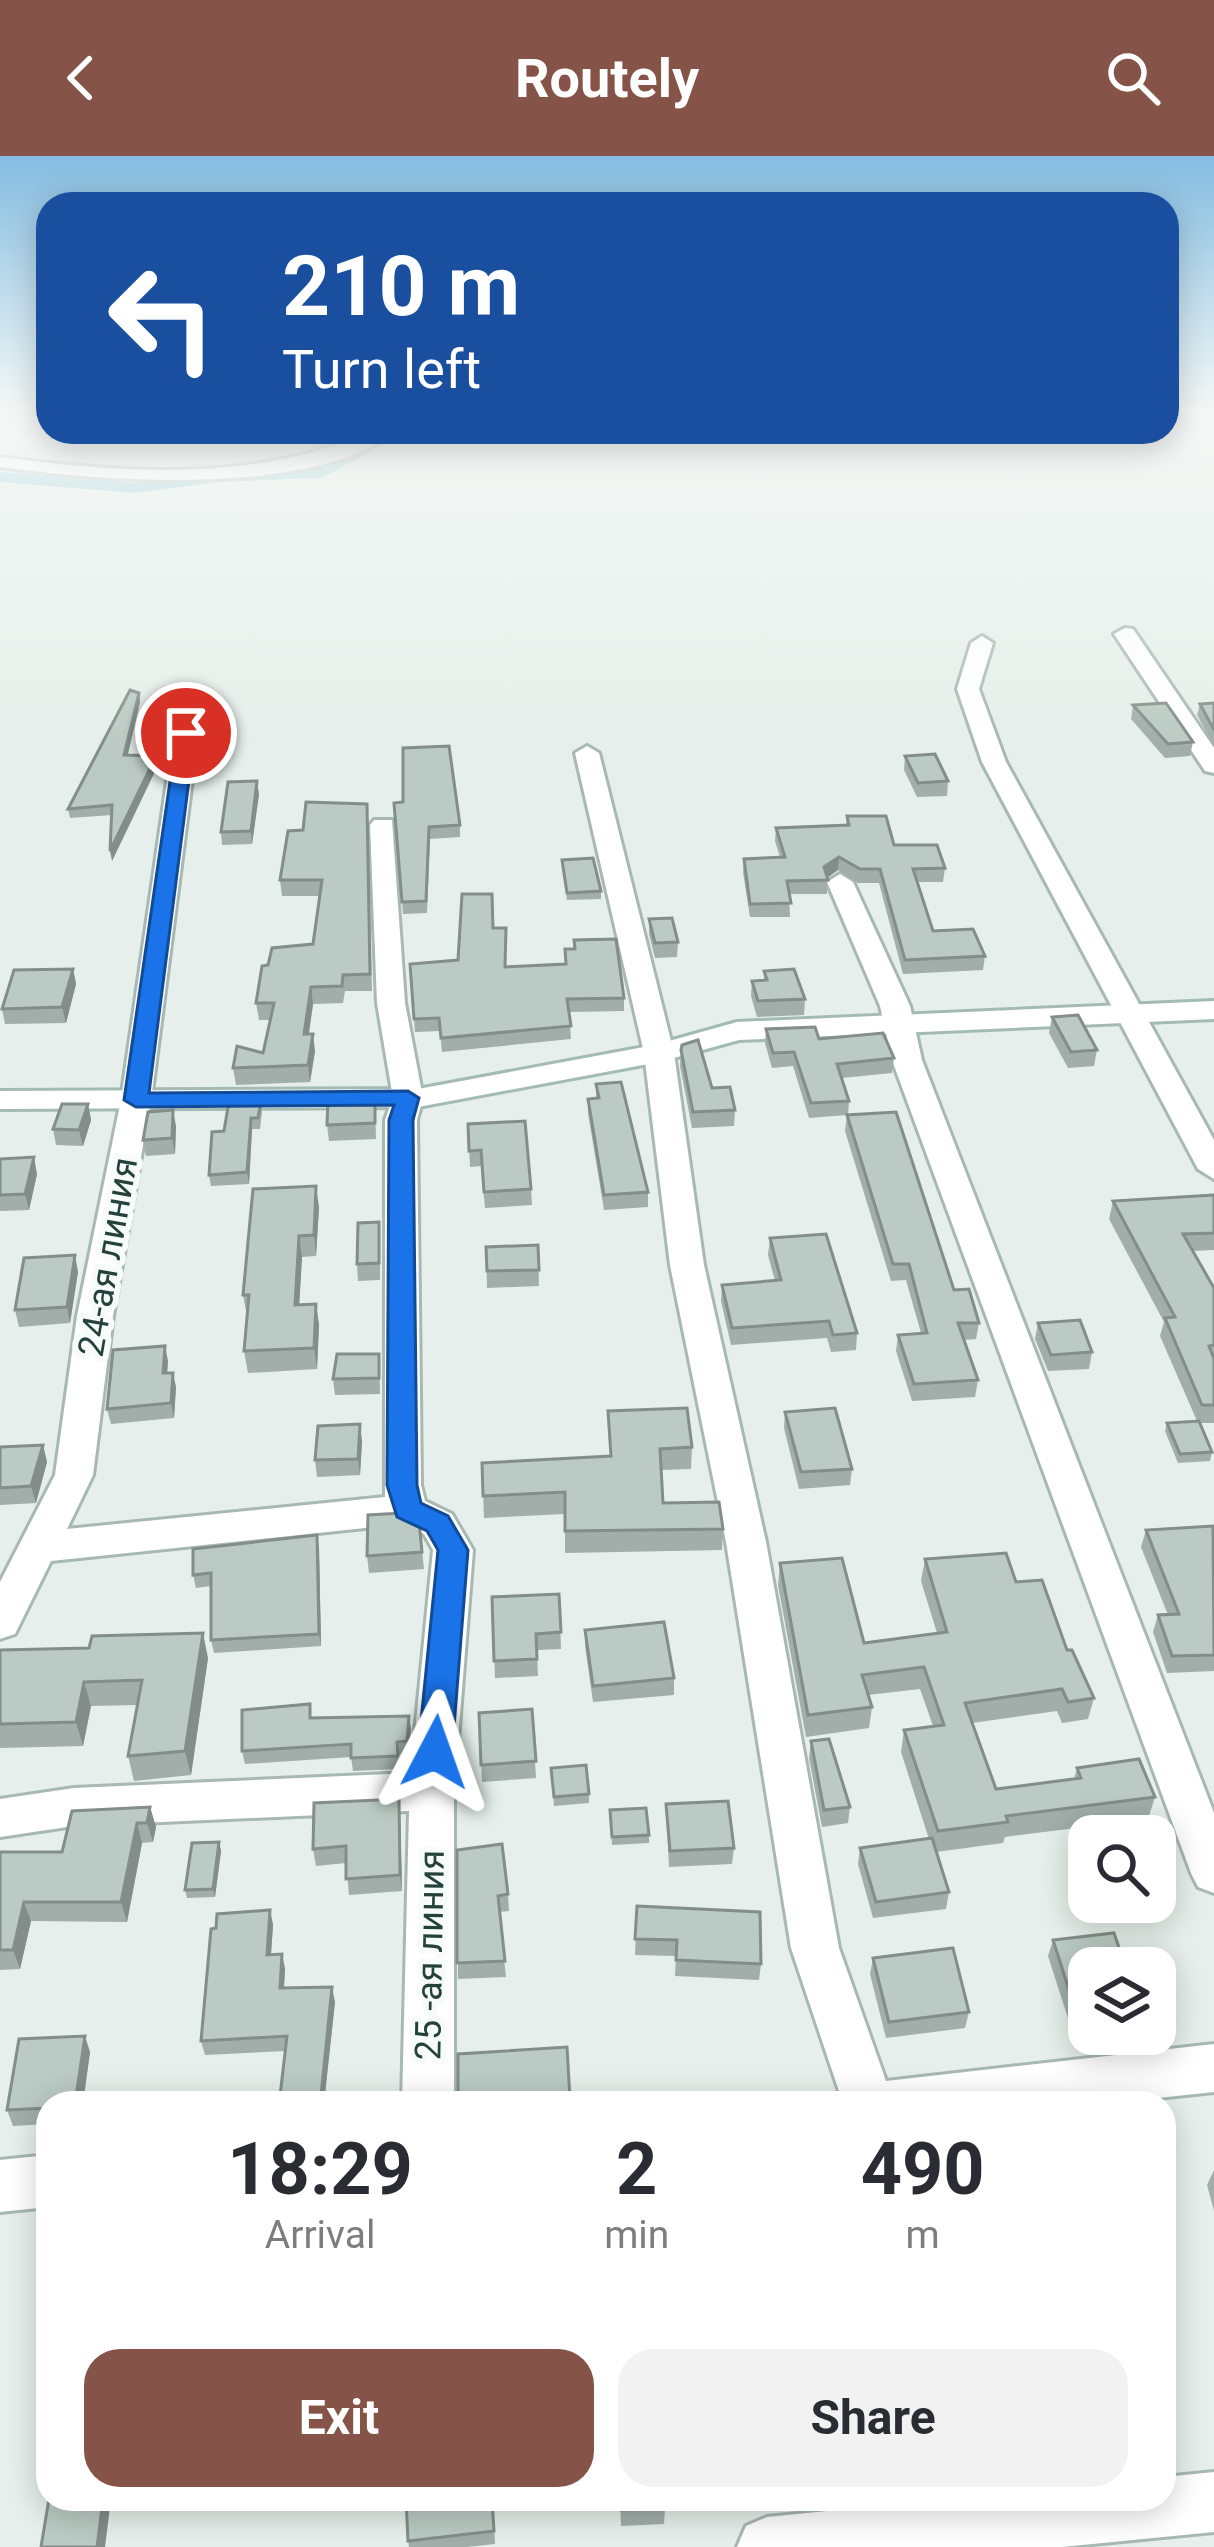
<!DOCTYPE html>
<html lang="en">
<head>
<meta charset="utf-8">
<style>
  body { margin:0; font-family:Roboto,sans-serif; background:#f2f2f3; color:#2b2b33; height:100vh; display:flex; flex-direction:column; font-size:45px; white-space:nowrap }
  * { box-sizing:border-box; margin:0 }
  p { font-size:39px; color:#7c7c81 }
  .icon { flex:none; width:66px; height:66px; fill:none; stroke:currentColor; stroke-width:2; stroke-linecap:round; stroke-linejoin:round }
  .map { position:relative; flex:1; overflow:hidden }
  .sheet { position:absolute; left:36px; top:1935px; width:1140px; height:420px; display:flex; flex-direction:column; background:#fff; border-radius:36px; box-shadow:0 6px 30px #0003 }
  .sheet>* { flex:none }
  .hud { position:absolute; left:36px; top:36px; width:1143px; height:252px; border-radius:36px; box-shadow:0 6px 30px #0003; background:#1a4fa0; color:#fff; overflow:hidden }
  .tools { position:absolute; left:1068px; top:1659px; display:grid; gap:24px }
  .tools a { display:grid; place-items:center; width:108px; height:108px; border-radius:24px; background:#fff; box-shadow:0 6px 30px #0003; font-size:60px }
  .pin { position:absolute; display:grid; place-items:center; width:102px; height:102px; color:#fff; margin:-51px; border:6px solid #fff; border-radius:50%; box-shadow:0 3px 12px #0007 }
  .me { position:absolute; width:132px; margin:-66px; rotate:4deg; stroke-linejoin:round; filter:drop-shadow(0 0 9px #0008) }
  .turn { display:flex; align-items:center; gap:42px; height:252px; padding:0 48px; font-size:54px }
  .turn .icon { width:156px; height:156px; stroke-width:2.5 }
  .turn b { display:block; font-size:84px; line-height:102px }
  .eta { display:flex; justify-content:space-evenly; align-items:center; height:204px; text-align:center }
  .eta b { font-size:72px; font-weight:700; line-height:84px }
  .action { display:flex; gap:24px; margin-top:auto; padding:24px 48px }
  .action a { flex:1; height:138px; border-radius:36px; background:#855347; color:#fff; font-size:48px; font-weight:700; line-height:138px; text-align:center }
  .action a+a { background:#f2f2f3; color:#2b2b33 }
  header { display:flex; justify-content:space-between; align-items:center; height:156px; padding:0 48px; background:#855347; color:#fff; font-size:54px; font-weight:700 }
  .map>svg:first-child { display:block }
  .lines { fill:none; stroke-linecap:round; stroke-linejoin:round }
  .canal { fill:#8ec9d4; fill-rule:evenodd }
  .street-casing { stroke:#a8b8b2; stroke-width:6 }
  .secondary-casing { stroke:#a4bbb3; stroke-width:6 }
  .street { fill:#fff; fill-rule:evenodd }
  .secondary { fill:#fff; fill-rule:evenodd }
  .wall { fill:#a1aea9 }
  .shaded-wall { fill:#838d89 }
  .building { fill:#bbcac4; stroke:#838d89; stroke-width:3 }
  .route { fill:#1a73e8; stroke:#114b97; stroke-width:3 }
  .labels { text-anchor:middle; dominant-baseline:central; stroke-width:12; stroke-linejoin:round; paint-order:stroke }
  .street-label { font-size:36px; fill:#24423a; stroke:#f7fbf9 }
</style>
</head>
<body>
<header><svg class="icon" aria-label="back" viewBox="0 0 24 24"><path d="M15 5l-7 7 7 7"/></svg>Routely<svg class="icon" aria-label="search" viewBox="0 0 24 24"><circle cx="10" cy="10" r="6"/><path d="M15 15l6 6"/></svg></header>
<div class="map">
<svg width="1214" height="2391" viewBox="0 0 1214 2391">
  <rect width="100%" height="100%" fill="#e6efeb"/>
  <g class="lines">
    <path class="canal" d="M384,276H404L322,322L218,326L135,337L0,326V316L135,327L218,316L318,312Z"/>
    <g class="street-casing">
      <path id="street" d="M369,276H393C312,342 99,325 0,311V301C123,317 254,327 369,276Z
        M1125,472L1133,473L1214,592V617L1205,615L1114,478Z
        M982,480L993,487L979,533L1006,606L1214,984V1023L1198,1013L982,606L957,533L971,487Z
        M186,570L198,577L151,944L113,1160L93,1319L67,1373L385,1341V964L393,942L377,847L370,669L374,664H392L405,847L423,942L417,964L421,1329L425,1345L452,1358L473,1394L454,1635V1947H402L409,1655L74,1670L0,1681V1643L74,1632L411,1617L433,1394L424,1378L403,1368L51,1405L15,1478L0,1483V1426L55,1319L77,1160L121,944L174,577Z
        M587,590L599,597L674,897L704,1109L766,1386L839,1792L886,1925L1214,1888V1936L1111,1947H843L791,1792L726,1386L670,1109L644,897L575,597Z
        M840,718L853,726L910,850L922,904L1214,1657V1737L1198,1731L1191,1717L892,904L880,850L827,726Z
        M48,1999V2051L0,2056V2004Z
        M1214,2316V2376L1062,2391H737L746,2370L767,2361L947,2343H1164V2321Z"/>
    </g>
    <g class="secondary-casing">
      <path id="secondary" d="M1214,845V863L739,884L659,906L418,951L0,953V935L418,933L655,889L737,866Z"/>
    </g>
    <use href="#street" class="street"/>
    <use href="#secondary" class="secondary"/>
  </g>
  <path class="wall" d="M139,537L140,546L128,599L158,609L112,705V659L70,662L68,653Z
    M1214,547V590L1197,559L1200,548Z
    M1133,549L1193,586L1190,600L1165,602L1131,563Z
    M905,600L948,625L947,640L917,641L904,614Z
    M259,638L252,688L222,689L221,676Z
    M394,647L460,669V681L430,683L427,757L403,758Z
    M847,660L894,689L945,712L943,726H917L933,775L985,800L983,814L903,818L879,727H858L838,714L827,721V738H789L790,761H750L743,716L744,703L780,701L775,685L776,672L846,669Z
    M368,664L372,835H345L343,847L313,848L309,878L315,895L310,926L236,929L233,912L263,897L271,864H259L256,847L268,809L313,788L320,740H282L280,724L303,674Z
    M563,711L601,735V743L567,744Z
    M649,763L678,786L677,801L655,802L649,778Z
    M493,772L506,811L565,808L574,793V784L624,842V855L569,856L571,883L442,896L440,875L415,876L414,863L458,804Z
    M73,813L76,828L66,867L5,868L2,853Z
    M764,815L805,843L804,859L757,861L751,840L752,825L764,824Z
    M1052,861L1097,894L1094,910L1068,912L1049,877Z
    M766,873L819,883L894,902L892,917L842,922L849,945L848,959L954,1134L979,1167L976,1183L964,1184L978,1224L975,1241L912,1245L896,1195L898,1179L921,1177L906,1124L891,1125L845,975L847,959L809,962L793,910L772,912L765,887Z
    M681,894L712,932L735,954L734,970L692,972L680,910Z
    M596,928L648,1036V1051L604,1054L588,957V943L596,942Z
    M375,941L376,983L329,985L327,969Z
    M261,945L262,956L260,973H252L249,1028L211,1030L209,1019L224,975Z
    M88,948L91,964L83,990L56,989L53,973Z
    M468,968L531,1033L532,1049L485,1052L481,1010L470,1011Z
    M176,970L175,998L146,1000L143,984Z
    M0,1003L37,1018L29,1054L0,1055Z
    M1214,1039V1094L1192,1095L1214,1132V1267H1200L1212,1296L1210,1305L1178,1307L1165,1275L1167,1267L1197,1265L1160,1180L1164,1166L1109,1063L1113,1045Z
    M319,1051L316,1100L302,1101L299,1148H316L319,1169L317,1213L248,1217L244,1195L247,1160L243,1139Z
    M380,1082V1124L358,1125L357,1108Z
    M770,1082L857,1177L856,1194L831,1196L827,1182L731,1189L721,1145L722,1129L775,1125L768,1099Z
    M538,1089L539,1130L487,1132L486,1091Z
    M78,1116L70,1167L19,1171L15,1154Z
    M1038,1167L1092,1196L1089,1213L1048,1215L1035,1183Z
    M379,1198L380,1238L335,1239L333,1223Z
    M168,1205L167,1217L176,1231L174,1262L111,1268L107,1253Z
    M608,1255L692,1291L691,1313L661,1314L663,1347L723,1373L722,1394L565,1397V1358L484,1362L482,1307L610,1300Z
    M785,1256L852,1313L850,1329L799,1333L784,1272Z
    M362,1285L360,1319L317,1321L315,1304Z
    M43,1289L47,1306L36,1347L0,1349V1291Z
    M419,1365L424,1413L369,1417L367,1400Z
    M1146,1374H1214V1515L1167,1517L1153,1476L1158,1459H1168L1141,1391Z
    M319,1392L321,1490L214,1497L211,1484V1430L196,1432L193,1419Z
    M925,1403L1016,1426L1067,1494L1094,1542L1088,1563L1062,1567L1057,1555L972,1567L996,1633L1074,1623L1077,1612L1155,1641L1148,1663L1005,1681L1003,1687L936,1696L949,1736L946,1753L873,1762L858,1708L860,1692L929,1683L901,1596L904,1574L933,1570L920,1533L868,1539L872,1551L869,1572L806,1581L778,1429L780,1407L864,1487L937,1477L921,1425Z
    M559,1438L561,1493L537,1494L538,1520L495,1522L492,1441Z
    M585,1474L674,1522V1539L593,1546L585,1490Z
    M0,1494L208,1502L191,1619L134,1625L128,1600L137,1549L91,1550L83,1590L0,1592Z
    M532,1553L536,1622L482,1626L479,1557Z
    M312,1562L411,1573L408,1598L399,1599V1613L353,1615L351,1601L245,1608L242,1595Z
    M811,1585L850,1651L848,1667L822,1671L809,1602Z
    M551,1612L589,1638V1647L554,1650Z
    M666,1648L734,1692L732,1708L669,1711Z
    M150,1651L156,1671L153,1686L142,1687L127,1766L31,1765L20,1813L0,1814V1696H62Z
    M610,1654L649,1679V1687L612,1689Z
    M400,1660L402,1735L349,1739L346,1707L316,1710L313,1693Z
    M219,1686L221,1695L215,1741L187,1742L185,1734Z
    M457,1694L508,1738L509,1755L499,1756L506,1821L458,1823Z
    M637,1750L761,1808L759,1824L675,1820L676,1800L635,1799Z
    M270,1754L273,1769L271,1798H282L285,1813L284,1832L335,1846L324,1947H282L280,1940L285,1895L205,1899L201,1885L216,1772Z
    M1053,1784L1089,1812V1878H1120L1075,1884L1048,1800Z
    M873,1802L969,1856L965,1872L886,1882L870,1818Z
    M567,1891L570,1947H458Z
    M90,1896L83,1947H48V1968L13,1970L7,1954Z
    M1214,2014V2055L1207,2029Z
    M493,2343L495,2388L467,2391H409L408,2385Z
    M620,2343L665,2353L664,2368L621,2370Z"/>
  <path class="shaded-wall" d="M139,537L140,546L125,609L124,599Z
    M156,600L158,609L112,705L110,695Z
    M257,625L259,638L252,688L251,675Z
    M839,701L838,714L823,725L824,711Z
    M73,813L76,828L66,867L62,851Z
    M311,831L313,848L306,895L304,878Z
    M313,878L315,895L310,926L308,909Z
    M88,948L91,964L83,990L79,974Z
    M173,954L176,970L175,998L172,982Z
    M251,962L252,973L249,1028L247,1016Z
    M34,1001L37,1018L29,1054L25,1038Z
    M316,1030L319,1051L316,1100L314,1079Z
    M299,1080L302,1101L298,1170L295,1149Z
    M75,1099L78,1116L70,1167L67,1151Z
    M316,1148L319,1169L317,1213L314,1192Z
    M165,1190L168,1205L166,1232L163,1217Z
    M173,1217L176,1231L174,1262L171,1247Z
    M360,1268L362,1285L360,1319L358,1303Z
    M43,1289L47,1306L36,1347L31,1330Z
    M317,1379L319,1392L321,1490L319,1478Z
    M203,1477L208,1502L191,1619L185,1595Z
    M84,1526L91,1550L83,1590L76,1566Z
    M409,1560L411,1573L408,1598L407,1585Z
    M399,1643L400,1660L402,1735L400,1719Z
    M150,1651L156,1671L153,1686L147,1667Z
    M137,1667L142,1687L127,1766L121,1746Z
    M219,1686L221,1695L215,1741L213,1733Z
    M24,1746L31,1765L20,1813L13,1794Z
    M270,1754L273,1769L270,1813L267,1799Z
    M282,1798L285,1813L283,1847L280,1832Z
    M332,1831L335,1846L324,1947H322L321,1940Z
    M85,1880L90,1896L83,1947H75Z
    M103,2343H111L105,2391H97Z"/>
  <path class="building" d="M130,534L139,537L124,599L156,600L110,695L112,649L68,653Z
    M1166,547L1193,586L1168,588L1133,549Z
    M1214,547V574L1200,548Z
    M449,590L460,669L429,671L426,745L402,746L394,647L403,646V592Z
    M935,598L948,625L918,627L905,600Z
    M257,625L251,675L221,676L228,626Z
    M306,646L367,648L370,818L343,819L342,830L311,831L304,878H313L308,909L233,912L237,890L263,897L274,847H256L262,810L268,809L272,792L313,788L322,724H280L288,675L303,674Z
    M847,660H886L894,689H937L945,712L913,713L933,775L973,773L985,800L905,804L880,713H860L839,701L824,711L828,724L787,725L791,747L750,748L744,703L785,701L776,672L849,669Z
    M593,702L601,735L567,737L562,704Z
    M462,738H492L493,772H506L505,811L566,808L565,793H575L574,784L616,783L624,842L567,843L571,870L441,882L439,862L414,863L410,808L458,804Z
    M672,762L678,786L655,787L649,763Z
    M73,813L62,851L2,853L14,814Z
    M794,813L805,843L758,845L752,825L767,824L764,815Z
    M1078,859L1097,894L1071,896L1052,861Z
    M815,871L819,883L883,877L894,902L837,908L849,945L811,947L794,896L773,897L766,873Z
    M698,884L712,932L730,931L735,954L693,956L681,894L682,889Z
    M621,926L648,1036L604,1039L588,943L599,942L596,928Z
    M375,941V967L327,969L328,942Z
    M229,945H261L258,962H251L247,1016L209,1019L212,976L224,975Z
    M62,948H88L79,974L53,973Z
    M173,954L172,982L143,984L148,956Z
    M896,956L954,1134L969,1133L979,1167H958L978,1224L914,1228L898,1179L927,1177L909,1108H893L847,959Z
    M525,965L531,1033L484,1036L481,994L469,995L468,968Z
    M34,1001L25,1038L0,1039V1003Z
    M316,1030L314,1079L299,1080L295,1149L316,1148L314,1192L244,1195L249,1139H243L253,1033Z
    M1214,1039V1077L1183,1078L1214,1132V1189L1209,1190L1214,1203V1249H1202L1165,1162L1175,1161L1113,1045Z
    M379,1066V1107L357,1108L358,1067Z
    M826,1078L857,1177L833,1179L829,1165L732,1172L722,1129L781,1124L770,1082Z
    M538,1089L539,1114L487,1115L486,1091Z
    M75,1099L67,1151L15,1154L24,1102Z
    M1080,1164L1092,1196L1051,1199L1038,1167Z
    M165,1190L163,1217H173L171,1247L107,1253L113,1194Z
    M337,1198H379V1222L333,1223Z
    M687,1252L692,1291L660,1293L663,1347L719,1346L723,1373L565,1375V1336L483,1340L482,1307L611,1300L608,1255Z
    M835,1252L852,1313L801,1316L785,1256Z
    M1199,1265L1212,1296L1180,1298L1167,1267Z
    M360,1268L358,1303L315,1304L318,1270Z
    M43,1289L31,1330L0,1332V1291Z
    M403,1357L419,1365L422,1396L367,1400L368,1359Z
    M1213,1370L1214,1499L1172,1500L1158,1459L1179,1458L1146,1374Z
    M317,1379L319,1478L211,1484V1417L193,1419V1393Z
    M1006,1397L1016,1426L1042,1424L1067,1494H1072L1094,1542L1068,1546L1062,1533L965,1547L996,1633L1081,1622L1077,1612L1139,1603L1155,1641L1006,1660L1008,1666L938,1675L904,1574L944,1569L924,1511L862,1519L872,1551L808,1559L780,1407L842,1402L864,1487L947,1476L925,1403Z
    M559,1438L561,1476L536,1478L537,1503L494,1505L492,1441Z
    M664,1466L674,1522L593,1530L585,1474Z
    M203,1477L185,1595L128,1600L142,1524L84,1526L76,1566L0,1568V1494L89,1492L92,1480Z
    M310,1548V1562L409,1560L407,1585L397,1586L398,1600L351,1602V1588L242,1595V1554Z
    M532,1553L536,1605L481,1609L479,1557Z
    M829,1583L850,1651L824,1654L811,1585Z
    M586,1609L589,1638L554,1641L551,1612Z
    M399,1643L400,1719L346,1723V1690L313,1693L314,1647Z
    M728,1645L734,1692L670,1695L666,1648Z
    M150,1651L147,1667H137L121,1746H24L13,1794H0V1696H62L72,1655Z
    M646,1652L649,1679L612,1681L610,1654Z
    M932,1682L949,1736L876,1746L860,1692Z
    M219,1686L213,1733L185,1734L192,1687Z
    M502,1688L508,1738L498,1740L505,1805L457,1807V1694Z
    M637,1750L760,1756L761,1808L676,1804L677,1784L635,1783Z
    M270,1754L267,1799L282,1798L280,1832L332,1831L321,1940H280L287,1880L201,1885L211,1773L216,1772L217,1758Z
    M1114,1777L1126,1812H1089V1867L1080,1868L1053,1784Z
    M953,1792L969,1856L889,1866L873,1802Z
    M85,1880L75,1947H48V1952L7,1954L19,1883Z
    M567,1891L570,1943L501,1947H458V1898Z
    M49,2343H103L97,2391H41Z
    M406,2343H492L494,2375L408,2385Z
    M621,2343H665V2353L621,2354Z"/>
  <linearGradient id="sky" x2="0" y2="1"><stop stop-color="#84bce0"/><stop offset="0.43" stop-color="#f4f8f6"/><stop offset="1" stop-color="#f4f8f6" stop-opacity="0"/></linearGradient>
  <rect width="1214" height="591" fill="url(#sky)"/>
  <path class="route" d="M186,571L195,577L149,937L408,935L419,942L413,964L417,1329L421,1347L448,1360L468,1394L452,1596L447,1606L435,1610L423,1606L418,1596L438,1394L427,1375L397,1361L387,1329L389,964L394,949L136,951L124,944L177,577Z"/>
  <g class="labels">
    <g class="street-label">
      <text transform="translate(108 1101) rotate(-80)">24-ая линия</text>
      <text transform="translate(430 1799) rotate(-89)">25 -ая линия</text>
    </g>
  </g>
</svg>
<div class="tools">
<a><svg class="icon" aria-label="search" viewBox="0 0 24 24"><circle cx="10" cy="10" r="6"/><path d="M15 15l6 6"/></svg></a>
<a><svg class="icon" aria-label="layers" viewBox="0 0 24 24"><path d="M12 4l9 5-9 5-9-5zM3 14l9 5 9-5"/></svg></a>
</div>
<div class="pin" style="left:186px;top:577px;background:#d93025"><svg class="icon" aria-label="arrive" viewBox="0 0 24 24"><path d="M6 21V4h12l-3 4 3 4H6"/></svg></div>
<svg class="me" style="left:435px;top:1596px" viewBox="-20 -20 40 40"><path d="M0-17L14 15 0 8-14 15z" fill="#1a73e8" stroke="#fff" stroke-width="4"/></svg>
<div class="hud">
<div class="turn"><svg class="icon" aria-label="left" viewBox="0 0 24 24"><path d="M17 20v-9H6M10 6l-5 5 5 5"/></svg><div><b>210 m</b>Turn left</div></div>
</div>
<section class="sheet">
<div class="eta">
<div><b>18:29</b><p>Arrival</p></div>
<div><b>2</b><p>min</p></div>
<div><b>490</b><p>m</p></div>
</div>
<div class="action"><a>Exit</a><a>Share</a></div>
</section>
</div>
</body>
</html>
